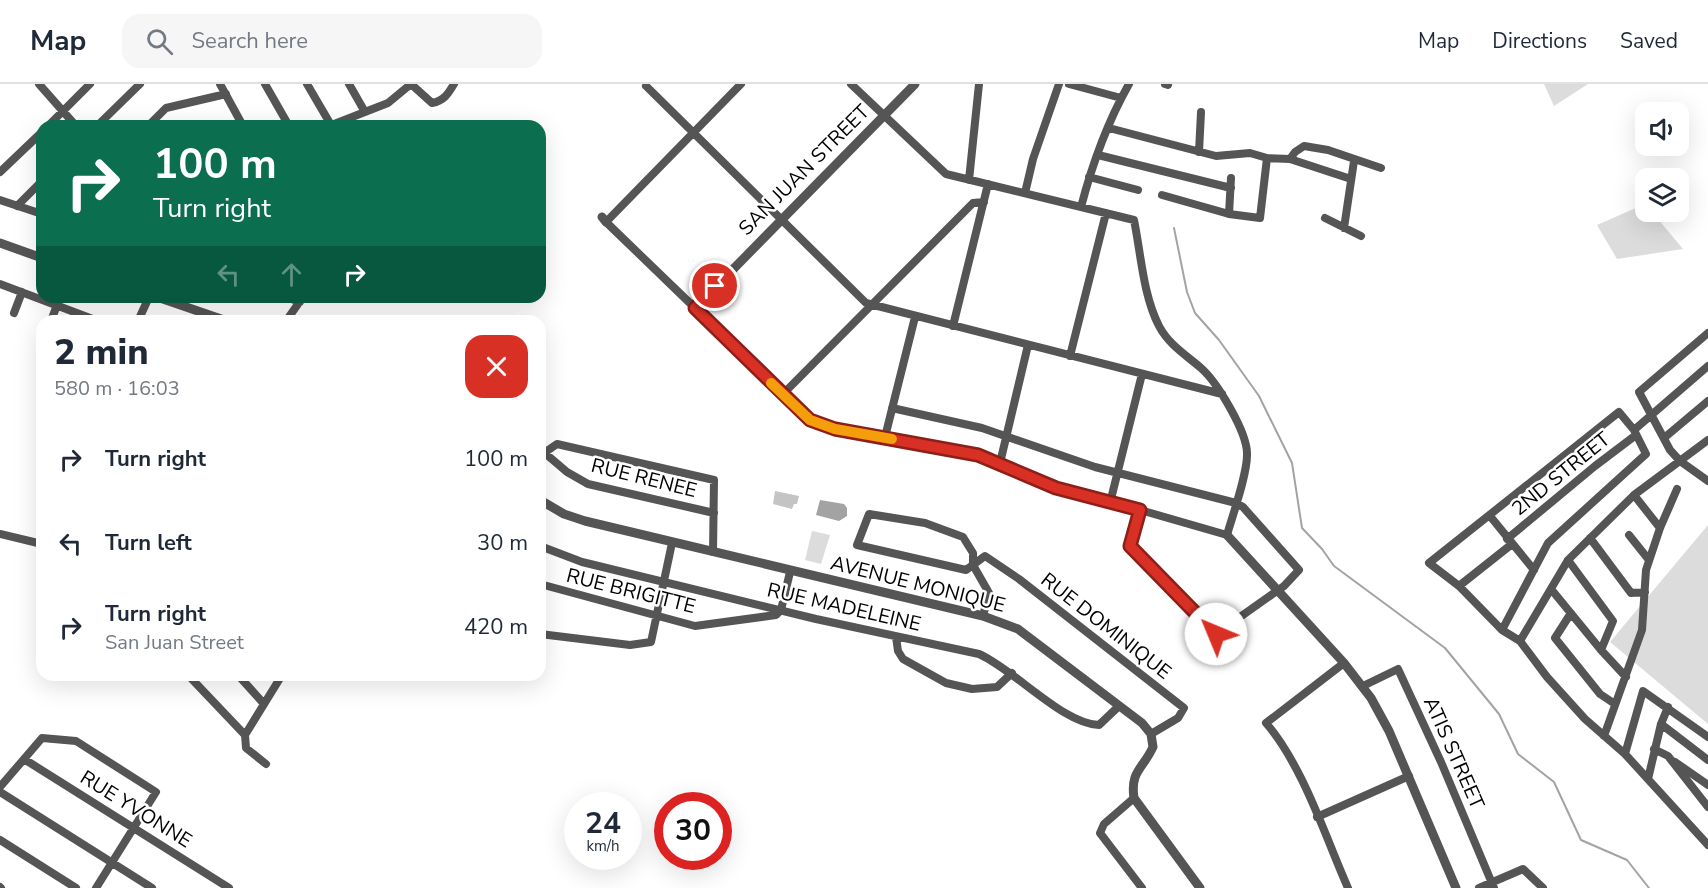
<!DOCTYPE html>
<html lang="en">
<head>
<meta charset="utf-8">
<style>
  body { margin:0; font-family:"Nunito Sans",sans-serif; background:#f6f6f7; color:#1f2937; height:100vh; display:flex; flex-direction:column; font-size:22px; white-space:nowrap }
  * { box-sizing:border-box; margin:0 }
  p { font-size:20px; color:#747a83 }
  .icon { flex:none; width:33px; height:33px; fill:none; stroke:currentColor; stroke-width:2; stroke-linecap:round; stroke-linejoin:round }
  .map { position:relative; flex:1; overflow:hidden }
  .drawer { position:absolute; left:36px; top:231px; width:510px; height:366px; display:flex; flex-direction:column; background:#fff; border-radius:18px; box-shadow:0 6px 24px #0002 }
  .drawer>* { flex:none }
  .banner { position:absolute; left:36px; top:36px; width:510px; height:183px; border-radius:18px; box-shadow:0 6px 24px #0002; background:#0b6e4f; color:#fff; overflow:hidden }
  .controls { position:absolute; left:1635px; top:18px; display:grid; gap:12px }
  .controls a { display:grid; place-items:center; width:54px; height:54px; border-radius:12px; background:#fff; box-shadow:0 6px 24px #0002; font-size:30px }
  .speed { position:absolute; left:564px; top:708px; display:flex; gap:12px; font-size:30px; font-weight:700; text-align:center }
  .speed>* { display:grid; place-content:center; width:78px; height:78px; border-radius:50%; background:#fff; box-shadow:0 6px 24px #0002; line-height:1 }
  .speed small { font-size:15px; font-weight:400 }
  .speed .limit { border:9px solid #d22; background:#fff; color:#111 }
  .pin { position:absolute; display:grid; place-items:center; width:51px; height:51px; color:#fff; margin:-26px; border:3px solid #fff; border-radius:50%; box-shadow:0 2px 6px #0007 }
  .me { position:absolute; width:66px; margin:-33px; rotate:315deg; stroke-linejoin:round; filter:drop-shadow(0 0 4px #0008) }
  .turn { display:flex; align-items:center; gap:21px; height:126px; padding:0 18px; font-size:27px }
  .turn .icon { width:78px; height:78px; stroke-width:2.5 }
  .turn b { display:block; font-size:42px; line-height:51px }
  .lanes { display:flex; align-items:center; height:57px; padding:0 18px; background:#0003; justify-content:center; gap:30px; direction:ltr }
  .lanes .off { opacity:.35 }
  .round { display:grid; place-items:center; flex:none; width:63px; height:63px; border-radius:18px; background:#f6f6f7 }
  .overview { display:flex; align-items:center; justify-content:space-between; height:102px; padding:0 18px }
  h1 { font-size:36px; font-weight:800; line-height:45px }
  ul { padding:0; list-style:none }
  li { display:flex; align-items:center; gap:18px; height:84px; padding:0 18px }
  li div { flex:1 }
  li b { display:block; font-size:22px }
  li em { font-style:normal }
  header { display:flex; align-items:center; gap:36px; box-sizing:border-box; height:84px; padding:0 30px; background:#fff; border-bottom:2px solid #e0e1e3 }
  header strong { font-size:28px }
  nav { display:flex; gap:33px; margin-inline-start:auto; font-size:21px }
  .search { width:420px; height:54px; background:#f6f6f7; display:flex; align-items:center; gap:15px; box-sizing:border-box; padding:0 21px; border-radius:18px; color:#747a83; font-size:22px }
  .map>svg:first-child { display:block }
  .green { fill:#dcdcdc }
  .water { fill:#a3a3a3 }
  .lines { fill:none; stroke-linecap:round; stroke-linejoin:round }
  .stream { stroke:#a3a3a3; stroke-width:2 }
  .building { fill:#c4c4c4 }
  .minor { stroke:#555; stroke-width:8 }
  .tertiary { stroke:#555; stroke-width:9 }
  .route-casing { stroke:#8d1f18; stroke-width:15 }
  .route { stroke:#d93025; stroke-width:10 }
  .slow { stroke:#f59e0b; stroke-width:10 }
  .labels { text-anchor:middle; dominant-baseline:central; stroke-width:5; stroke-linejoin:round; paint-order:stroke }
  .street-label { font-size:20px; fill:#000; stroke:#fff }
</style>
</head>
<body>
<header>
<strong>Map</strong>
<div class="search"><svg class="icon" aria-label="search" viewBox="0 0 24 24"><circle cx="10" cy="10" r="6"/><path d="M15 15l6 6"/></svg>Search here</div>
<nav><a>Map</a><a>Directions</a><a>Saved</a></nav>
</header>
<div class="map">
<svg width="1708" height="804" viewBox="0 0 1708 804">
  <rect width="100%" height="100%" fill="#fff"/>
  <path class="green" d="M1544,0H1588L1554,22Z
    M1645,120L1646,128H1652L1683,165L1617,175L1597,141Z
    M1708,441V640L1610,558Z
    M812,447L830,451L821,480L805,476Z"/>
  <path class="water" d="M820,416L844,420L847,424V432L839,437L816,431Z"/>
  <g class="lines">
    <path class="stream" d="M1174,144L1187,208L1195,229L1219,256L1259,312L1292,379L1302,444L1322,465L1334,482L1445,564L1499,630L1518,670L1554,698L1581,756L1627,776L1649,804"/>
  </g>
  <path class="building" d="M775,407L799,412L797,420H794L792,425L773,420Z"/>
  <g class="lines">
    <path class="minor" d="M39,0L76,42
      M220,0L243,42
      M265,0L289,42
      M307,0L331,41
      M349,0L365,28
      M411,0L432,19C444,17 448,10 454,0
      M851,0L946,90L1134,136C1141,170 1143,211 1159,242C1169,261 1186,271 1201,284C1217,298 1248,349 1247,371C1247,391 1233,430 1227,451L1140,426L1130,462L1216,550L1284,502L1299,486L1243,423L1236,419L1095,383L982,344L892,324
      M1069,0L1121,14
      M1165,0L1168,1
      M646,2L866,219L1222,310
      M48,42L90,0
      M97,42L140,0
      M148,42L166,24L226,10
      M329,42L388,19L411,0
      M1109,44L1216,72L1250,69L1267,74L1260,134L1229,130L1162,111
      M1199,68L1201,28
      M1098,71L1231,104
      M1267,74L1290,75L1351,95
      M1290,75L1295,68L1304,62L1328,66L1381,84
      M0,88L42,48
      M1089,93L1138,106
      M969,96L979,0
      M1025,109L1033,75L1059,0
      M0,116L42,130
      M17,122L42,97
      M1081,123C1092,81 1108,37 1129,0
      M1229,130L1231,94
      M1325,134L1361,152
      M1344,144L1354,77
      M0,200L98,237
      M286,213L300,218
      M695,224L606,138L741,0
      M14,229L22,208
      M51,237L57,221
      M138,237L149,213
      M286,237L303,213
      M953,242L988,100
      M1708,249L1639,308L1670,366L1680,377L1708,397
      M1070,272L1106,129
      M783,310L973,119L984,118
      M1634,346L1708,282
      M885,353L915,233
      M1664,354L1708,317
      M540,365L567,388L588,400L714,429
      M544,369L557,360L714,396L713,468
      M1000,379L1028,261
      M1634,411L1660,444
      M1110,419L1142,290
      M1490,432L1534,486
      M0,450L42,460
      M1629,451L1649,476
      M1590,454L1631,509L1645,508
      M1507,455L1595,382L1636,351
      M540,462L582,478L816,535L979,570C1015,586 1063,640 1099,641L1119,622
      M1568,476L1613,537L1601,566
      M540,500L695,542L776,531L781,526L790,488
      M1459,502L1512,460
      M1551,505L1601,566L1626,593
      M1571,529L1555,554L1600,610L1615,620
      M983,532L989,509L973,481V469L963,453L925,439L869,430L857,461L966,486L985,472L1019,495L1184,624L1178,634L1151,650
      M1502,546L1548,459L1646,370L1634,346L1619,328L1429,479L1459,502L1502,546L1520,557L1547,593L1585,635L1625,670L1708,761
      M540,550L630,561L651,558L672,459
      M896,553L898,567L903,575L946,599L972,605L997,603L1012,589
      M1520,557L1568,476L1634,411L1708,356
      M1344,579L1266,639C1303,682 1325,752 1348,804
      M188,591L245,651
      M238,591L264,620
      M1363,602L1398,585L1441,678L1494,804
      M1661,640L1708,676
      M245,651L282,591
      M245,651L246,664L266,680
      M1604,652L1642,546L1646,486L1660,444L1677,405
      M1654,665L1668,672L1708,723
      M1625,670L1643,607L1708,653
      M24,675L229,804
      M1675,678L1708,701
      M1648,695L1661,640L1668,623
      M0,703L42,654L76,657L156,708L96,804
      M0,708L152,804
      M1134,714L1104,740L1100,749L1142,804
      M1317,733L1409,692
      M0,756L76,804
      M0,803L1,804
      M1479,804L1523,785L1543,804"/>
    <path class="tertiary" d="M915,0L695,224L810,337L823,342L978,371L1056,403L1140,426
      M602,133L606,138
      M0,159L42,174
      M157,213L227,237
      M540,416L564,430L585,437L983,532L1018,545L1142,639L1151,650L1153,663C1143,685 1130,687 1134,714L1200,804
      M1227,451L1344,579L1371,614L1389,647L1456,804"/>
  </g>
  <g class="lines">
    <g class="route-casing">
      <path id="route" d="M715,202L695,224L810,336L835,345L978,371L1056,404L1140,426L1130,462L1216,550"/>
    </g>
    <use href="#route" class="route"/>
    <path class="slow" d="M771,299L810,336L835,345L892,355"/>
  </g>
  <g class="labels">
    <g class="street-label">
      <text transform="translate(804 86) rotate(-45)">SAN JUAN STREET</text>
      <text transform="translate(1561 390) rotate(-39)">2ND STREET</text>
      <text transform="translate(644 394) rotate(14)">RUE RENEE</text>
      <text transform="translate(918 500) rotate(14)">AVENUE MONIQUE</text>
      <text transform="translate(631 507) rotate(14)">RUE BRIGITTE</text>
      <text transform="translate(844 523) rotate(13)">RUE MADELEINE</text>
      <text transform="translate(1106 542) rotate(38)">RUE DOMINIQUE</text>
      <text transform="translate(1454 669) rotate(66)">ATIS STREET</text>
      <text transform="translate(136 725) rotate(32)">RUE YVONNE</text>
    </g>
  </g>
</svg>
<div class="controls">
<a><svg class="icon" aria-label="sound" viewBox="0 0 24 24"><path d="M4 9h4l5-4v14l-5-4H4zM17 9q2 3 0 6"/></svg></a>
<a><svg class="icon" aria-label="layers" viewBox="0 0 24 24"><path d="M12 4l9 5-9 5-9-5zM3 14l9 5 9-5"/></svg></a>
</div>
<div class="speed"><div>24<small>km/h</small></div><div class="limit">30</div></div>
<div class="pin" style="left:715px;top:202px;background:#d93025"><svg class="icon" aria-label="arrive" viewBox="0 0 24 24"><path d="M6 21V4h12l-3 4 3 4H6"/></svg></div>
<svg class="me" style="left:1216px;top:550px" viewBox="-20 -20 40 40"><circle r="19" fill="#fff"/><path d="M0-13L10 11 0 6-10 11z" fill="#d93025"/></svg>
<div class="banner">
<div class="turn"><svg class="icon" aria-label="right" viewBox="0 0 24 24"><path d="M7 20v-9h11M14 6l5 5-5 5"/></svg><div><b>100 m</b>Turn right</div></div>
<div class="lanes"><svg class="icon off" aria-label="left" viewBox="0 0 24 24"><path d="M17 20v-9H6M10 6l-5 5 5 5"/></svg><svg class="icon off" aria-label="ahead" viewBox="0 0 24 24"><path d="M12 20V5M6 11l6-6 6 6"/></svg><svg class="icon" aria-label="right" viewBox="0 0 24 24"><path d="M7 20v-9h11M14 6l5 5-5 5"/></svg></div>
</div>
<section class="drawer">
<div class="overview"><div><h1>2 min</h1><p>580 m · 16:03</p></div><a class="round" style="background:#d93025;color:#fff"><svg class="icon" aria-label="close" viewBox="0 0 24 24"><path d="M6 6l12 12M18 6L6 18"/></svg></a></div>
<ul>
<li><svg class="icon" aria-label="right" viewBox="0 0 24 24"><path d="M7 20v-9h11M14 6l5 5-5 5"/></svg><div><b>Turn right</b></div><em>100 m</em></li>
<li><svg class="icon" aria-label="left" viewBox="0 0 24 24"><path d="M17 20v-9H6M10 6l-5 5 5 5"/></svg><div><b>Turn left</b></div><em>30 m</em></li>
<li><svg class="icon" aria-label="right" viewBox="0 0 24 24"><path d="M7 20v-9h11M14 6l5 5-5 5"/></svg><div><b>Turn right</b><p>San Juan Street</p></div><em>420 m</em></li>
</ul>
</section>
</div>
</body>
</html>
